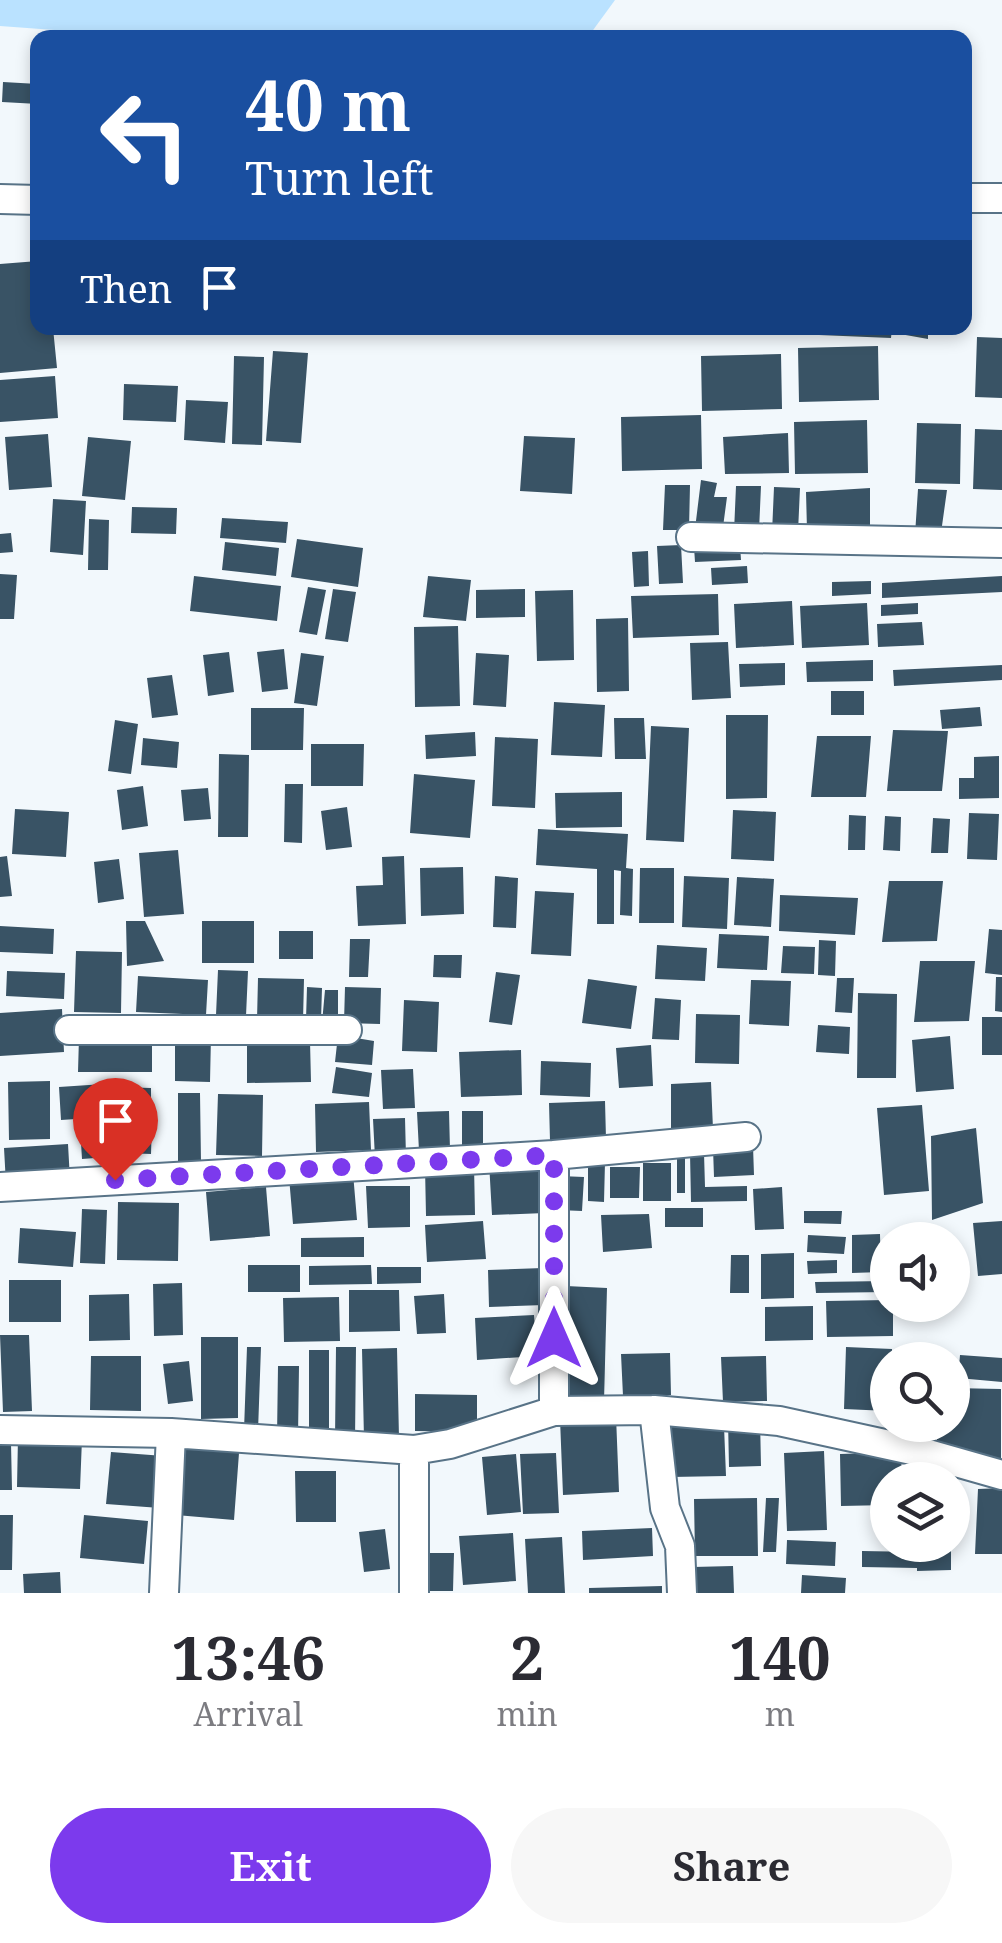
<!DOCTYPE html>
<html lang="en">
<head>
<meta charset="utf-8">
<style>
  body { margin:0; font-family:"Noto Serif",serif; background:#f7f7f7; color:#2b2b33; height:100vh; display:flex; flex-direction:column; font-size:38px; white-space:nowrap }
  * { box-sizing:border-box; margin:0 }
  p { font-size:32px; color:#7c7c81 }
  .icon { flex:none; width:55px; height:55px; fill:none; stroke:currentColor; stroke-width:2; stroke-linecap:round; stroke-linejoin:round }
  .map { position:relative; height:1593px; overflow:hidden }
  .sheet { display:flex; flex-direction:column; background:#fff; flex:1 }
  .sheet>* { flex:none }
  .top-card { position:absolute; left:30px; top:30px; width:942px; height:305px; border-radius:20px; box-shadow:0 5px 15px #0003; background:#1a4fa0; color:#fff; overflow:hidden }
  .tools { position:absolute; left:870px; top:1222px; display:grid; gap:20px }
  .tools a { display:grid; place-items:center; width:100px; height:100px; border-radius:50%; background:#fff; box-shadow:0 5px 15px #0003; font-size:50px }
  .pin { position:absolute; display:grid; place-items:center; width:85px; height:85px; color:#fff; margin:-102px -42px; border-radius:50% 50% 50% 0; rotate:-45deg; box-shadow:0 0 10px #0007 }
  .pin .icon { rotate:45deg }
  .me { position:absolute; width:110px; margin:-55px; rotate:0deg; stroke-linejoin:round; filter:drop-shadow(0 0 8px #0008) }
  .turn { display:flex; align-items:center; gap:35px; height:210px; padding:0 50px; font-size:45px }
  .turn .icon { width:130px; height:130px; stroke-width:2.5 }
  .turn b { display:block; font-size:70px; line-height:85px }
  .then { display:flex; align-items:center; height:95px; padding:0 50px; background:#0003; gap:20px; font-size:38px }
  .eta { display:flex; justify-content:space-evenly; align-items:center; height:170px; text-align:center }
  .eta b { font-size:60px; font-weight:700; line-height:70px }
  .primary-button { display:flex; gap:20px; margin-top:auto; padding:20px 50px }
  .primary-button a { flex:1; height:115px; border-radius:60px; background:#7c3aed; color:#fff; font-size:40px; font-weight:700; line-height:115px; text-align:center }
  .primary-button a+a { background:#f7f7f7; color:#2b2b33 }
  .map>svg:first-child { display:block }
  .water { fill:#bae2ff }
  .building { fill:#395365 }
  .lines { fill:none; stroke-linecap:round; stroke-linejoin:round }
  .minor-casing { stroke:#587387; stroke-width:32 }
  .minor { stroke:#fff; stroke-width:28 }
  .route { stroke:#7c3aed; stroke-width:18; stroke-dasharray:0 32.4 }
</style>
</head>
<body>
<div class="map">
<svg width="1002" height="1593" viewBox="0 0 1002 1593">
  <rect width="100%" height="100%" fill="#f2f8fc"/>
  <path class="water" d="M0,0H615L588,37L163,38L0,26Z"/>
  <path class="building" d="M3,82L38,84V104L2,102Z
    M38,261V328H53L57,368L0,373V264Z
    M819,328H892L891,338L819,335Z
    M900,328H928V339L900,334Z
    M977,337L1002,338V398L975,397Z
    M878,346L879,400L799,402L798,348Z
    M273,351L308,353L301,443L266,441Z
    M781,354L782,409L702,411L701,356Z
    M234,356L264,357L262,445L232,444Z
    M55,376L58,418L0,422V380Z
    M124,384L178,386L176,422L123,420Z
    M186,400L228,402L225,443L184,440Z
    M701,415L702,469L622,471L621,417Z
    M867,420L868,473L795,474L794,422Z
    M917,423L961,424L960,484L915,483Z
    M975,429L1002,430V490L973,489Z
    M788,433L789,473L725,474L723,437Z
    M48,434L52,487L9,490L5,437Z
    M524,436L575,438L572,494L520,491Z
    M88,437L131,441L125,500L82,496Z
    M701,480L717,483L714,497H727L723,527L695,529Z
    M665,485H690L689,530H663Z
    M736,486H761L759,531L734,532Z
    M774,487L800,488L798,532L772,533Z
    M870,488V528L807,530L806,492Z
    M918,489L947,490L941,533L915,535Z
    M53,499L86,501L83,555L50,552Z
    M132,507L177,508L176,534L131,533Z
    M222,518L288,522L286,543L220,538Z
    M89,519L109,520L108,570H88Z
    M11,533L13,552L0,553V534Z
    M297,539L363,548L358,587L291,577Z
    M225,542L279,548L276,576L222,570Z
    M681,545L683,583L659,584L657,546Z
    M740,545L741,560L695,562L694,547Z
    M648,551L649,586L634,587L632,552Z
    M747,566L748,583L712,585L711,568Z
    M0,574L17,575L14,619H0Z
    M194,576L281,586L277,621L190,611Z
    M428,576L471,580L466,621L423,617Z
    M1002,576V592L882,598V583Z
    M871,581V594L832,596V582Z
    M308,587L326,590L317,635L299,632Z
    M333,589L356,592L348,642L325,639Z
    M525,589V617L476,618V590Z
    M573,590L574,660L537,661L535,591Z
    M718,594L719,635L633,638L631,596Z
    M792,601L794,645L736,648L734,604Z
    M867,603L869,645L802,648L800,606Z
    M918,603V614L881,616V605Z
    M628,618L629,691L597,692L596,619Z
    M922,622L924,645L878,647L877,624Z
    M458,626L460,706L415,707L414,627Z
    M728,642L731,698L692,700L690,643Z
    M284,649L288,689L262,692L257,652Z
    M229,652L234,692L208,696L203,655Z
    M301,653L324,656L317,706L294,703Z
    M476,653L509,655L506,707L473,705Z
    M873,660V681L807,682L806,662Z
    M785,663V685L740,687L739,664Z
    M1002,665V680L894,686L893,670Z
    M172,675L178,715L152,718L147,678Z
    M831,691H864V715H831Z
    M554,702L605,705L602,757L551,755Z
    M980,707L982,726L942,729L940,710Z
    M251,708H304L303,750H251Z
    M726,715H768L767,798L726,799Z
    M614,718H644L646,759H615Z
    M115,720L138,724L131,774L108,771Z
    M651,726L689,728L684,842L646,840Z
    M893,730L948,731L942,791H887Z
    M475,732L476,756L426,759L425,735Z
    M817,736H871L866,797H811Z
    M495,737L538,739L535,808L492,806Z
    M143,738L179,742L177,768L141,765Z
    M311,744H364L363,786H311Z
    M219,754L249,755L248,837H218Z
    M999,756V798L959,799V778H974V757Z
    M414,774L475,780L470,838L410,833Z
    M285,784H303L302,843L284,842Z
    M143,786L148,826L122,830L117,790Z
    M208,788L211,819L184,821L181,790Z
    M622,792V827L556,828L555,793Z
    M347,807L352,847L326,850L321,811Z
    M15,809L69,812L66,857L12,854Z
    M733,810L776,812L774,861L731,859Z
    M969,813L999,814L997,860L967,859Z
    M849,815L866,816L865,850H848Z
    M885,816L901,817L900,851L883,850Z
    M933,818L950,819L948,853H931Z
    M538,829L628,834L626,868L633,869L632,916L620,915L621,871L614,870V924H597V869L536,865Z
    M178,850L184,914L144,917L139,853Z
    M7,856L12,896L0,897V857Z
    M404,856L406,924L358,926L356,886L383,885L382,857Z
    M119,859L124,899L98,903L94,862Z
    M463,867L464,914L421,916L420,868Z
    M640,868H674V923H639Z
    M495,876L518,878L516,928L493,927Z
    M684,876L729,878L727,929L682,927Z
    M737,877L774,879L771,927L734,925Z
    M889,881H943L937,941L882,942Z
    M535,891L574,893L571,956L531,954Z
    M780,895L858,898L855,935L779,931Z
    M126,921H145L164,961L127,966Z
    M202,921H254V963H202Z
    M0,926L54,929L53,954L0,952Z
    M989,929L1002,930V975L985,973Z
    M279,931H313V959H279Z
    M719,934L769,936L767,970L717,968Z
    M350,939H370L368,977H349Z
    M819,940L836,941L835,976L818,975Z
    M657,945L707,948L705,981L655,979Z
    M783,946L815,947L814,974L781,973Z
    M76,951L122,952L121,1013L74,1012Z
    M434,955H462L461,978L433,977Z
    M920,961H975L969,1021L914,1022Z
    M218,970L248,971L246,1016L216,1015Z
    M7,971L65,973L64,999L6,996Z
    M496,972L520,975L512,1025L489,1022Z
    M138,976L208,980L206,1015L136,1012Z
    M996,977H1002V1012L995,1011Z
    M258,978L304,979L303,1022L257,1020Z
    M837,978H854L852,1013L835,1012Z
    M588,979L637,986L631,1029L582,1023Z
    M751,980L791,981L789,1026L749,1024Z
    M307,987L322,988L321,1021L306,1020Z
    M345,987L381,988L380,1024L344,1023Z
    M325,990H338V1024L322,1023Z
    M858,993L897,994L896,1078H857Z
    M655,998L681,1000L679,1040L652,1039Z
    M404,1000L439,1002L437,1052L402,1051Z
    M62,1009L64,1052L0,1056V1013Z
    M696,1014L740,1015L739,1064L695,1063Z
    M982,1017H1002V1055H982Z
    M818,1025L850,1027L849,1054L816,1052Z
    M338,1035L374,1041L372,1065L335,1062Z
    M175,1036H211L210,1082L175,1081Z
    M950,1036L954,1089L916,1092L912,1040Z
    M79,1037H152V1072H78Z
    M310,1041L311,1082L247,1083V1042Z
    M651,1045L653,1086L619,1088L616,1048Z
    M521,1050L522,1095L461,1097L459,1052Z
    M541,1061L591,1063L590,1097L540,1095Z
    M336,1067L372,1073L369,1097L332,1093Z
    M413,1069L415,1108L383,1109L381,1070Z
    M50,1081V1139L9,1140L8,1082Z
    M711,1082L713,1129L671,1131V1084Z
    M104,1084L106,1117L61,1120L59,1087Z
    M117,1087L151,1088V1111H117Z
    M178,1093H200L201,1162L178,1163Z
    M218,1094L263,1095L262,1156L216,1155Z
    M605,1101L606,1139L550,1141L549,1103Z
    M369,1102L371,1150L316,1152L315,1104Z
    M922,1105L929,1191L884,1195L877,1108Z
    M449,1111L450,1150L419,1151L417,1112Z
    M462,1111H483V1148H462Z
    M405,1118L406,1157L375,1158L373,1119Z
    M125,1120L152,1121L151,1154L124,1153Z
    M119,1123L121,1156L82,1159L80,1126Z
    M976,1128L983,1203L932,1220L931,1136Z
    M68,1144L70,1180L6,1184L4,1148Z
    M753,1146L754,1175L714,1177L713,1148Z
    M690,1153H704L705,1187L747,1186V1201L691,1202Z
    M677,1155H685V1193H677Z
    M543,1160L545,1213L492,1215L489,1162Z
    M588,1162H605L604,1202L588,1201Z
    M643,1163H671V1201H643Z
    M474,1165L475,1215L426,1216L425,1167Z
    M610,1167H640L639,1198H610Z
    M353,1173L357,1220L293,1224L289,1177Z
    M560,1176L584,1177L582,1211L558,1210Z
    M366,1186H410V1227L368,1228Z
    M266,1187L270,1236L210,1241L206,1192Z
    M782,1187L784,1229L755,1230L753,1189Z
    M118,1202L179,1203L178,1261L117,1260Z
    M665,1208H703V1227H665Z
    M82,1209L107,1210L105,1264L80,1263Z
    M804,1211H842L841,1224L804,1223Z
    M649,1214L652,1248L603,1252L601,1215Z
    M483,1221L486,1259L427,1262L425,1225Z
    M1002,1221V1274L978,1276L973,1223Z
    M20,1228L76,1232L73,1267L18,1263Z
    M880,1234L881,1272L852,1273V1235Z
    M808,1235L846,1237L844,1254L807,1252Z
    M364,1237V1257H301V1238Z
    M794,1253V1298L761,1299V1254Z
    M731,1255H749V1293H730Z
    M837,1260V1273L808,1274L807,1261Z
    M248,1265H300V1292H248Z
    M371,1265L372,1284L309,1285V1266Z
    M377,1267H421V1283L377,1284Z
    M543,1268L544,1305L489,1307L488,1270Z
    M9,1280H61V1322H9Z
    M888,1281V1292L816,1293L815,1282Z
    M182,1283L183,1335L154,1336L153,1284Z
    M566,1286L607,1288L604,1401L563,1400Z
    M349,1290H399L400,1331L349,1332Z
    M129,1294L130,1340L89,1341V1295Z
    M444,1294L446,1333L417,1334L414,1296Z
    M339,1297L340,1341L284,1342L283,1298Z
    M888,1300V1305H893V1336L827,1337L826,1301Z
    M813,1306V1340L765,1341V1307Z
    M534,1315L537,1356L477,1360L475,1318Z
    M0,1335H29L32,1411L3,1412Z
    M201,1337H238V1418L201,1419Z
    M247,1347H261L258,1431L244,1430Z
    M336,1347H356L355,1440L335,1439Z
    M846,1347L892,1349V1360H888V1411L844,1409Z
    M397,1348L399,1438L364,1439L362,1349Z
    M309,1350H329V1438L309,1439Z
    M670,1353L671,1395L623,1396L621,1354Z
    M960,1355L1002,1358V1382L958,1378Z
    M91,1356H141V1411L90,1410Z
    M766,1356L767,1401L723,1402L721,1357Z
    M189,1361L193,1401L168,1404L163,1364Z
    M278,1366H299L298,1437H277Z
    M952,1388L1001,1389V1462H937V1425H952Z
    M415,1394L477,1395V1432L415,1431Z
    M616,1416L619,1492L563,1495L560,1419Z
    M760,1419L761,1466L729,1467L728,1420Z
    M672,1426H724L726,1476L671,1477Z
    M18,1437L82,1439L80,1489L17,1487Z
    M0,1443H11L12,1490H0Z
    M181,1448L239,1453L234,1520L176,1515Z
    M824,1451L827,1530L787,1531L784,1453Z
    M111,1452L164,1456L160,1508L106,1504Z
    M901,1452L902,1480H888V1505L841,1506L840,1454Z
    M556,1453L559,1513L523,1514L520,1454Z
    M516,1454L521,1512L487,1515L482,1457Z
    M295,1471H336V1522H296Z
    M1002,1488V1554H975L978,1489Z
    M757,1498L758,1556H695L694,1499Z
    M766,1498H779L776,1552H763Z
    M0,1515H13L12,1570H0Z
    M84,1515L148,1521L144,1564L80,1558Z
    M652,1528L653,1556L583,1560L582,1531Z
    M385,1529L390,1569L364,1572L359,1532Z
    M513,1533L516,1581L463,1585L459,1536Z
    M562,1537L565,1593H528L525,1539Z
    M787,1540L836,1542L835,1566L786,1564Z
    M917,1545H951V1570L917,1571V1568L862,1567V1551L917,1552Z
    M424,1553H454L453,1591H424Z
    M733,1566L734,1593H693V1567Z
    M60,1572L61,1593H24L23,1574Z
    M802,1575L846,1578L845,1593H801Z
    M662,1586V1593H589V1588Z"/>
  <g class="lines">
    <g class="minor-casing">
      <path id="minor" d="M965,198H1002
        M0,199L38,200
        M691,537L1002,543
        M69,1030H347
        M0,1187L554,1155
        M654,1410L665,1508L680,1546L682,1593
        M554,1411V1155L746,1137
        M0,1430L171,1433L414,1450L450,1444L554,1411L654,1410L779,1421L921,1452L1002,1475
        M414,1450V1593
        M164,1593L171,1433"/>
    </g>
    <use href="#minor" class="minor"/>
  </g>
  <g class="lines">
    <path class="route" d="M115,1180L554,1155V1338"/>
  </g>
</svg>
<div class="tools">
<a><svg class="icon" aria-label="sound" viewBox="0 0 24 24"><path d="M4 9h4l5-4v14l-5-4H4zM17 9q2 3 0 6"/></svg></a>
<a><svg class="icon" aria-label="search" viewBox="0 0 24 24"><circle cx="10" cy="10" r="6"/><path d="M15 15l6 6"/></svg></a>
<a><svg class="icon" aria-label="layers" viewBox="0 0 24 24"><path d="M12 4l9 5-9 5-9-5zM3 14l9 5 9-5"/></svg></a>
</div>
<div class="pin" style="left:115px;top:1180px;background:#d93025"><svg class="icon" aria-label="arrive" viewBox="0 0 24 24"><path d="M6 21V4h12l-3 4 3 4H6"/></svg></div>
<svg class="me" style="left:554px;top:1338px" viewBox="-20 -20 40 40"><path d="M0-17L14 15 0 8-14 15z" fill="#7c3aed" stroke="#fff" stroke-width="4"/></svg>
<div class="top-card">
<div class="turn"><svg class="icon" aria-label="left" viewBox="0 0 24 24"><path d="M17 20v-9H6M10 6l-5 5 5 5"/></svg><div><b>40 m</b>Turn left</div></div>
<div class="then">Then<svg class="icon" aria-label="arrive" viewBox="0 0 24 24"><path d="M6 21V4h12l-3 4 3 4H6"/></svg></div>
</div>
</div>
<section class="sheet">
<div class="eta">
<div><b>13:46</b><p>Arrival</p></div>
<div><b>2</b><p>min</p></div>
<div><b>140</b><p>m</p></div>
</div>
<div class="primary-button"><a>Exit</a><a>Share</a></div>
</section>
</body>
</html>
